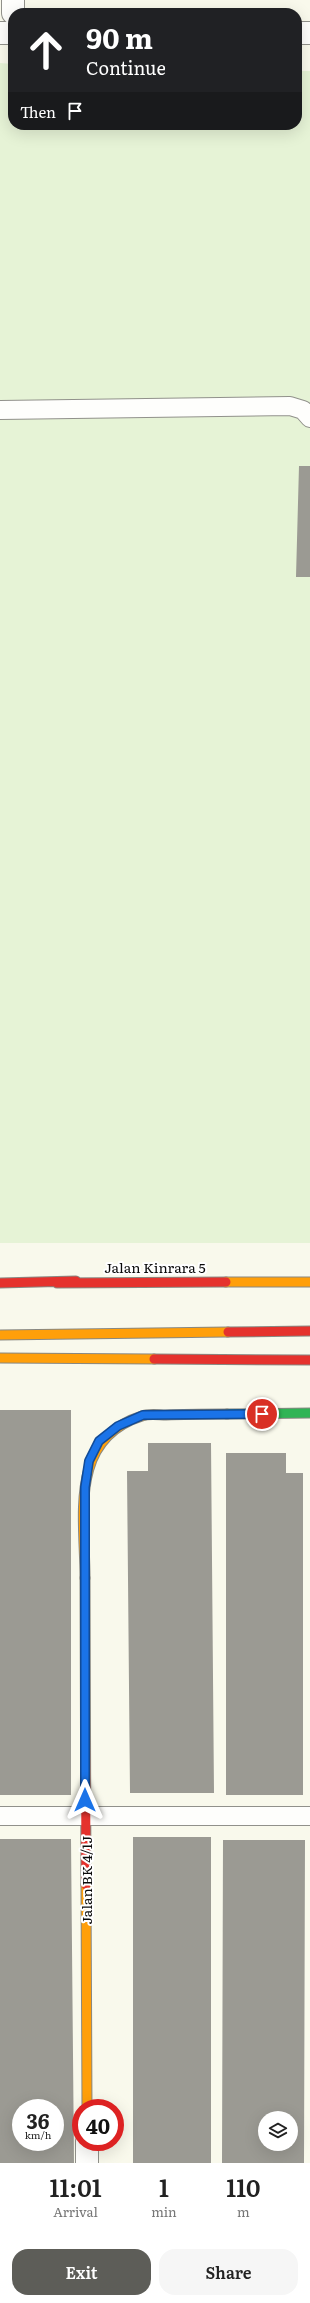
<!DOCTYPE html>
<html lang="en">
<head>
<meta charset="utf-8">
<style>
  body { margin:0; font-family:Literata,serif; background:#f6f6f6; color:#222; height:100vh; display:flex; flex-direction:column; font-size:15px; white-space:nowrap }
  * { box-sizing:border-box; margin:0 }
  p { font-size:13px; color:#767676 }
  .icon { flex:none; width:22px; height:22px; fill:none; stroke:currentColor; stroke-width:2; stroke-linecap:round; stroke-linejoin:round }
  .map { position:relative; height:2163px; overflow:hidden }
  .details { display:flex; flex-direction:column; background:#fff; flex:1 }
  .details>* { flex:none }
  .banner { position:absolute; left:8px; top:8px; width:294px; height:122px; border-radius:16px; box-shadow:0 4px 16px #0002; background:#202124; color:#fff; overflow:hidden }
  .buttons { position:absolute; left:258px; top:2111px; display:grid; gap:8px }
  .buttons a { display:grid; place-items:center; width:40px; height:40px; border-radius:50%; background:#fff; box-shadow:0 4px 16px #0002; font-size:20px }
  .speed { position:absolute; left:12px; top:2099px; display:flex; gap:8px; font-size:20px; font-weight:700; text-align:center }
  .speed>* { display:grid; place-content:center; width:52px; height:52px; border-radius:50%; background:#fff; box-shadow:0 4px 16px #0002; line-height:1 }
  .speed small { font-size:10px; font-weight:400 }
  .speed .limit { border:6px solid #d22; background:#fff; color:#111 }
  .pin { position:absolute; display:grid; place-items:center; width:34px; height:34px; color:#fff; margin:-17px; border:2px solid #fff; border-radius:50%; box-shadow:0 1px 4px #0007 }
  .me { position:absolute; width:44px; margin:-22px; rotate:0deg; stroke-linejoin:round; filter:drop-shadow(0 0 3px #0008) }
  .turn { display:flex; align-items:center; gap:14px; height:84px; padding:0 12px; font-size:18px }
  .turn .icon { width:52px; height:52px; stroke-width:2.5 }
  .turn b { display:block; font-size:28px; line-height:34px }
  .then { display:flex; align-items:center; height:38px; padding:0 12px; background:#0003; gap:8px; font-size:15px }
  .eta { display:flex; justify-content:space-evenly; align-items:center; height:68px; text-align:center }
  .eta b { font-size:24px; font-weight:600; line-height:28px }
  .cta { display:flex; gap:8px; margin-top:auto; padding:8px 12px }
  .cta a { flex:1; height:46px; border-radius:16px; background:#5d5d58; color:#fff; font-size:16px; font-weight:600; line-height:46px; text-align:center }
  .cta a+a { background:#f6f6f6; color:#222 }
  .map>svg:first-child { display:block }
  .pitch { fill:#e6f3d6 }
  .building { fill:#9b9a93; fill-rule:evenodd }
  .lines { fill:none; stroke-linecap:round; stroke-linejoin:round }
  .lane-casing { stroke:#91918b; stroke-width:20 }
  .street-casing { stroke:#91918b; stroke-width:24 }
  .fast-casing { stroke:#888882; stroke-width:11 }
  .slow-casing { stroke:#888882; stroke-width:11 }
  .jam-casing { stroke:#888882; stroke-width:11 }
  .lane { stroke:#fefefc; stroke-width:18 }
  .street { stroke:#fefefc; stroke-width:22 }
  .fast { stroke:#30b455; stroke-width:9 }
  .slow { stroke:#ff9f0a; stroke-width:9 }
  .jam { stroke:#e5322d; stroke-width:9 }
  .route-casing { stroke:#114b97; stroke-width:10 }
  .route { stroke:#1a73e8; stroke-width:7 }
  .labels { text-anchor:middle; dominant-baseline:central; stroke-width:4; stroke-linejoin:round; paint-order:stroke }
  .street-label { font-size:14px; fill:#090909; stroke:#fff }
</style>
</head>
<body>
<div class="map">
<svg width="310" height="2163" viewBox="0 0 310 2163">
  <rect width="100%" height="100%" fill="#f9f9ec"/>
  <path class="pitch" d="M0,63L13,64V125H297V71H310V1243H0Z"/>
  <path class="building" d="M299,466H310V577H296Z
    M0,1410H71V1795H0Z
    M148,1443H211L214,1793H130L127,1471H148Z
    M226,1453H286V1473H303V1795H226Z
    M133,1837H211V2163H133Z
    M0,1839H71L74,2163H0ZM21,2108H55V2142H21Z
    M223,1840H305L304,2163H222ZM265,2118H291V2144H265Z"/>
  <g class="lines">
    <g class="lane-casing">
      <path id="lane" d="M0,410L290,406L303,410L310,418
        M0,1816H310"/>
    </g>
    <g class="street-casing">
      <path id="street" d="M13,13V0
        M0,33H13
        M297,33H310
        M87,2142V2163"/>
    </g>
    <g class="fast-casing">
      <path id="fast" d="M227,1414L310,1413"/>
    </g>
    <g class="slow-casing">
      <path id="slow" d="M226,1282H310
        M0,1335L228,1332
        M0,1358L154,1359
        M85,1578C85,1517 68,1439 142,1416C149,1413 159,1415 166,1415C186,1414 207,1414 227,1414
        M86,1885L87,2108"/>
    </g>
    <g class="jam-casing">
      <path id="jam" d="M0,1283L76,1281
        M57,1283L226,1282
        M228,1332L310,1331
        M154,1359L310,1360
        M85,1578L86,1885"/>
    </g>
    <use href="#lane" class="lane"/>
    <use href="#street" class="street"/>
    <use href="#fast" class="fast"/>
    <use href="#slow" class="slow"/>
    <use href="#jam" class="jam"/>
  </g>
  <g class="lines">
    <g class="route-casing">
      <path id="route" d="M85,1800V1487L89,1461L99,1441L118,1426L143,1415L262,1414"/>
    </g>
    <use href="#route" class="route"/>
  </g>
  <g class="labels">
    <g class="street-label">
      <text x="155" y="1267">Jalan Kinrara 5</text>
      <text transform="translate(86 1880) rotate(-90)">Jalan BK 4/1J</text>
    </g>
  </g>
</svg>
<div class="buttons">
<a><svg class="icon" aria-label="layers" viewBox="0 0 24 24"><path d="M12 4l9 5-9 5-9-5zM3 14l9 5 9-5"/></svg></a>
</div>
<div class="speed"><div>36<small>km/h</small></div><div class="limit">40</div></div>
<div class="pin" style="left:262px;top:1414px;background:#d93025"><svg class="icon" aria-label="arrive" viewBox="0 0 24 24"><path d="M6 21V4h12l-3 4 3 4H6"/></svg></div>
<svg class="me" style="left:85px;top:1800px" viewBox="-20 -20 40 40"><path d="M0-17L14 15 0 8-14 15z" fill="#1a73e8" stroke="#fff" stroke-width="4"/></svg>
<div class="banner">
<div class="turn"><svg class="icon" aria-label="ahead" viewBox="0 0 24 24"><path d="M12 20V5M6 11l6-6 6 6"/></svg><div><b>90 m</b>Continue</div></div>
<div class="then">Then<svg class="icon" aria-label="arrive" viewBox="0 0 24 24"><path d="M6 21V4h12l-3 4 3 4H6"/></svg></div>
</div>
</div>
<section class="details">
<div class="eta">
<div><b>11:01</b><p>Arrival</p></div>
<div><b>1</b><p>min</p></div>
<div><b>110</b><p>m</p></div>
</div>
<div class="cta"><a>Exit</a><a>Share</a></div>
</section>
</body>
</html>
